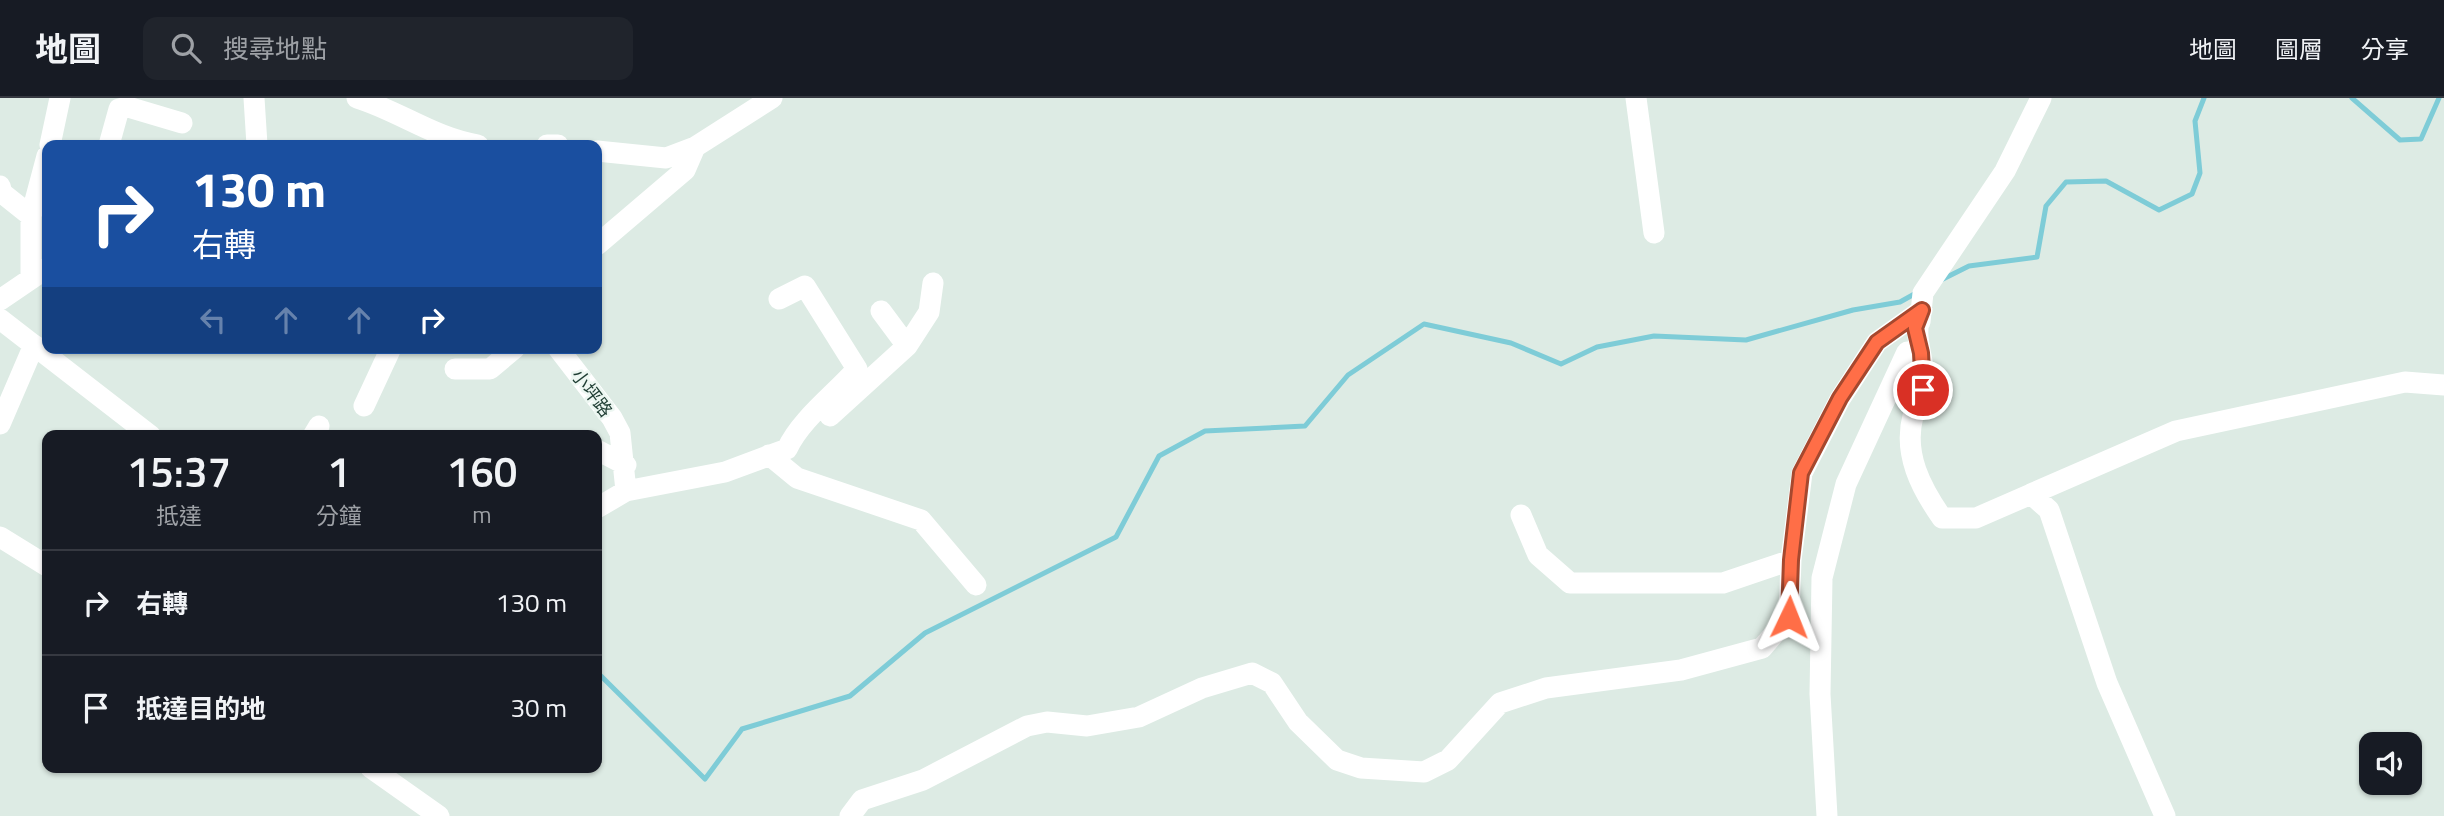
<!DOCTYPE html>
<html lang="zh-TW">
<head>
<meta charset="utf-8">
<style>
  body { margin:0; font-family:"Titillium Web","Noto Sans TC",sans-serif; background:#20242c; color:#f1f3f6; height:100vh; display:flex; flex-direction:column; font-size:26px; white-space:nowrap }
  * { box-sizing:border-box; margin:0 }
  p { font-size:23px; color:#9ea1a6 }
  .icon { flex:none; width:38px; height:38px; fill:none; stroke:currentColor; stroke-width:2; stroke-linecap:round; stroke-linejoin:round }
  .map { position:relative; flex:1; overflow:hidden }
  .sheet { position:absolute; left:42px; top:332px; width:560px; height:343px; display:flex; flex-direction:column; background:#171b24; border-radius:14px; box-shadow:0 2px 5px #0004 }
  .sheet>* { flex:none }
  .hud { position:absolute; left:42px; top:42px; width:560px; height:214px; border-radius:14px; box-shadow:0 2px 5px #0004; background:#1a4fa0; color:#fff; overflow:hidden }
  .controls { position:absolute; left:2359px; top:634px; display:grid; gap:14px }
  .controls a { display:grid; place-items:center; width:63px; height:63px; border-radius:14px; background:#171b24; box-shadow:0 2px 5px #0004; font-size:35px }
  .pin { position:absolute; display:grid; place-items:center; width:60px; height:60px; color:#fff; margin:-30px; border:4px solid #fff; border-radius:50%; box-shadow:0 2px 7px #0007 }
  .me { position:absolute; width:77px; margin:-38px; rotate:2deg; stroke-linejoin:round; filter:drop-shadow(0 0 5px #0008) }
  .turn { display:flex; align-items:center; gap:24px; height:147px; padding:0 35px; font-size:32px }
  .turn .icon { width:91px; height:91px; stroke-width:2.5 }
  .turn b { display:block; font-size:49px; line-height:60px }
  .lanes { display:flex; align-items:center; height:66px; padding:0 35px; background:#0003; justify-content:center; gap:35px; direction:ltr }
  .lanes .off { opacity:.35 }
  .eta { display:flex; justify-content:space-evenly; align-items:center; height:119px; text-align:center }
  .eta b { font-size:42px; font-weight:600; line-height:49px }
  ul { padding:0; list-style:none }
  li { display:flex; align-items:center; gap:21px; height:105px; padding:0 35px; border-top:2px solid #363941 }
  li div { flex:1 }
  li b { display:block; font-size:26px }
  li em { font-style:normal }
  header { display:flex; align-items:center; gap:42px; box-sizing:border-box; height:98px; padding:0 35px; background:#171b24; border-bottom:2px solid #363941 }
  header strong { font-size:33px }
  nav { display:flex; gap:38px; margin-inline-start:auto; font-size:24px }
  .search { width:490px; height:63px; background:#20242c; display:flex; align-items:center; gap:18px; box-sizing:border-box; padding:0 24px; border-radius:14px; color:#9ea1a6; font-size:26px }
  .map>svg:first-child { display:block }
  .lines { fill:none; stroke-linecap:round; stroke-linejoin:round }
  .stream { stroke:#7eccd7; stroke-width:5 }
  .minor { stroke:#fff; stroke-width:21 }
  .route-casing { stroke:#a6482e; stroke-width:18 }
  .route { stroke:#ff6e47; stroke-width:12 }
  .labels { text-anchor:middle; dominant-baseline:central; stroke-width:5; stroke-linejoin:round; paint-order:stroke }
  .street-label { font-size:18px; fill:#1d3c32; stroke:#edf7f2 }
</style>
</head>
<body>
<header>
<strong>地圖</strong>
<div class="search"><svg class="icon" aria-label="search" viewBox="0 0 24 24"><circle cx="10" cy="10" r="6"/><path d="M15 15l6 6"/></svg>搜尋地點</div>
<nav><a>地圖</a><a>圖層</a><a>分享</a></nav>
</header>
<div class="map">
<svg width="2444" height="718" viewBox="0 0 2444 718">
  <rect width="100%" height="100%" fill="#ddebe4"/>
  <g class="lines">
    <path class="stream" d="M2352,0L2400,42L2421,41L2439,0
      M1939,183L1969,168L2037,159L2046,108L2066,84L2106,83L2159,112L2192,96L2200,75L2195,23L2204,0
      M601,578L705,681L742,631L850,598L925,535L1116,439L1159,358L1205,333L1305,328L1348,277L1424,226L1511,245L1561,266L1597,249L1654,238L1746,242L1853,212L1900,204L1918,194"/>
    <path class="minor" d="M254,0L257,47
      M357,0C399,13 434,40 478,47
      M1636,0L1654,135
      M50,47L60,0
      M109,47L119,11L128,9L182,25
      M547,47H558
      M597,53L666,60L695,49L772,0
      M0,88L2,95L31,118
      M597,147L685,72L695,49
      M31,181V118L47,58
      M0,202L47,170
      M1922,212C1910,242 1928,262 1923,292C1922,301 1916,309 1913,318C1903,356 1921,390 1942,420H1976L2031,396L2049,412L2107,585L2165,718
      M881,213L907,248
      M0,221L151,338
      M1920,224L1923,195L2005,73L2041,0
      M558,250L612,320L620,335L626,393L597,410
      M455,271H490L515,250
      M364,308L391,250
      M830,318L907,248L929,214L933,185
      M0,326L34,247
      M313,338L319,328
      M597,352L626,367
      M769,357L797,380L921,422L976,487
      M626,393L725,374L787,351C801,321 834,297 857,271L805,188L779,201
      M2031,396L2176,333L2405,284L2444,287
      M1521,417L1538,457L1570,485H1723L1791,462
      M0,439L47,468
      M371,670L439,718
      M850,718L862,702L923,682L1027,628L1047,624L1087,628L1139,619L1202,590L1252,575L1272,585L1298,624L1337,662L1361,670L1424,674L1448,662L1500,605L1546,590L1681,572L1762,550L1789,519L1791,462L1802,375L1840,301L1877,244L1922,212
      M1827,718L1820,596L1822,480L1846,386L1907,254"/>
  </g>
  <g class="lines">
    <g class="route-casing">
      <path id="route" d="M1789,519L1791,462L1801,375L1840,300L1877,244L1922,212L1915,230L1921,255L1923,292"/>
    </g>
    <use href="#route" class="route"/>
  </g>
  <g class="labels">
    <g class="street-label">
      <text transform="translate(592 295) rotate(53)">小坪路</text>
    </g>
  </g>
</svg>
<div class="controls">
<a><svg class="icon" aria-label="sound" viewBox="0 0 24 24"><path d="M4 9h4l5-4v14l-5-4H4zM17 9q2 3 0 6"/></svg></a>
</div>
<div class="pin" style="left:1923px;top:292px;background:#d93025"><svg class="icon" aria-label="arrive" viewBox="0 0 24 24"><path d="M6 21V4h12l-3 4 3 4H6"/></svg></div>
<svg class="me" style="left:1789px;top:519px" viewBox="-20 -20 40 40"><path d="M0-17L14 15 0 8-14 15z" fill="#ff6e47" stroke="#fff" stroke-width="4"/></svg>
<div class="hud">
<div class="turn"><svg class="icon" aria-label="right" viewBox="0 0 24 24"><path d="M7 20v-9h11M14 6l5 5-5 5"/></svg><div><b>130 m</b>右轉</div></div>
<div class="lanes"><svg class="icon off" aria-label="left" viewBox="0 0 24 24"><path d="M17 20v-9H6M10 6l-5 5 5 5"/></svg><svg class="icon off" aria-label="ahead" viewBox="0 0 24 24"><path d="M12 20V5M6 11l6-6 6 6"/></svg><svg class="icon off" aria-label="ahead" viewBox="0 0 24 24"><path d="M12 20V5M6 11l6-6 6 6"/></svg><svg class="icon" aria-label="right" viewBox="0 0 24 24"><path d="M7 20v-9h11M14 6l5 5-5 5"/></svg></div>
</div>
<section class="sheet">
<div class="eta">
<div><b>15:37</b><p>抵達</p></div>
<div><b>1</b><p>分鐘</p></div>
<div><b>160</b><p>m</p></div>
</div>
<ul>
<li><svg class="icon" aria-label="right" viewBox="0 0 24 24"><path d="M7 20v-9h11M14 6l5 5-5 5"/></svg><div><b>右轉</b></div><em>130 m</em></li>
<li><svg class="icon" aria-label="arrive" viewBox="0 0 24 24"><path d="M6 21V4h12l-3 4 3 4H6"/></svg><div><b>抵達目的地</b></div><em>30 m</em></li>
</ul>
</section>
</div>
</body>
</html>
